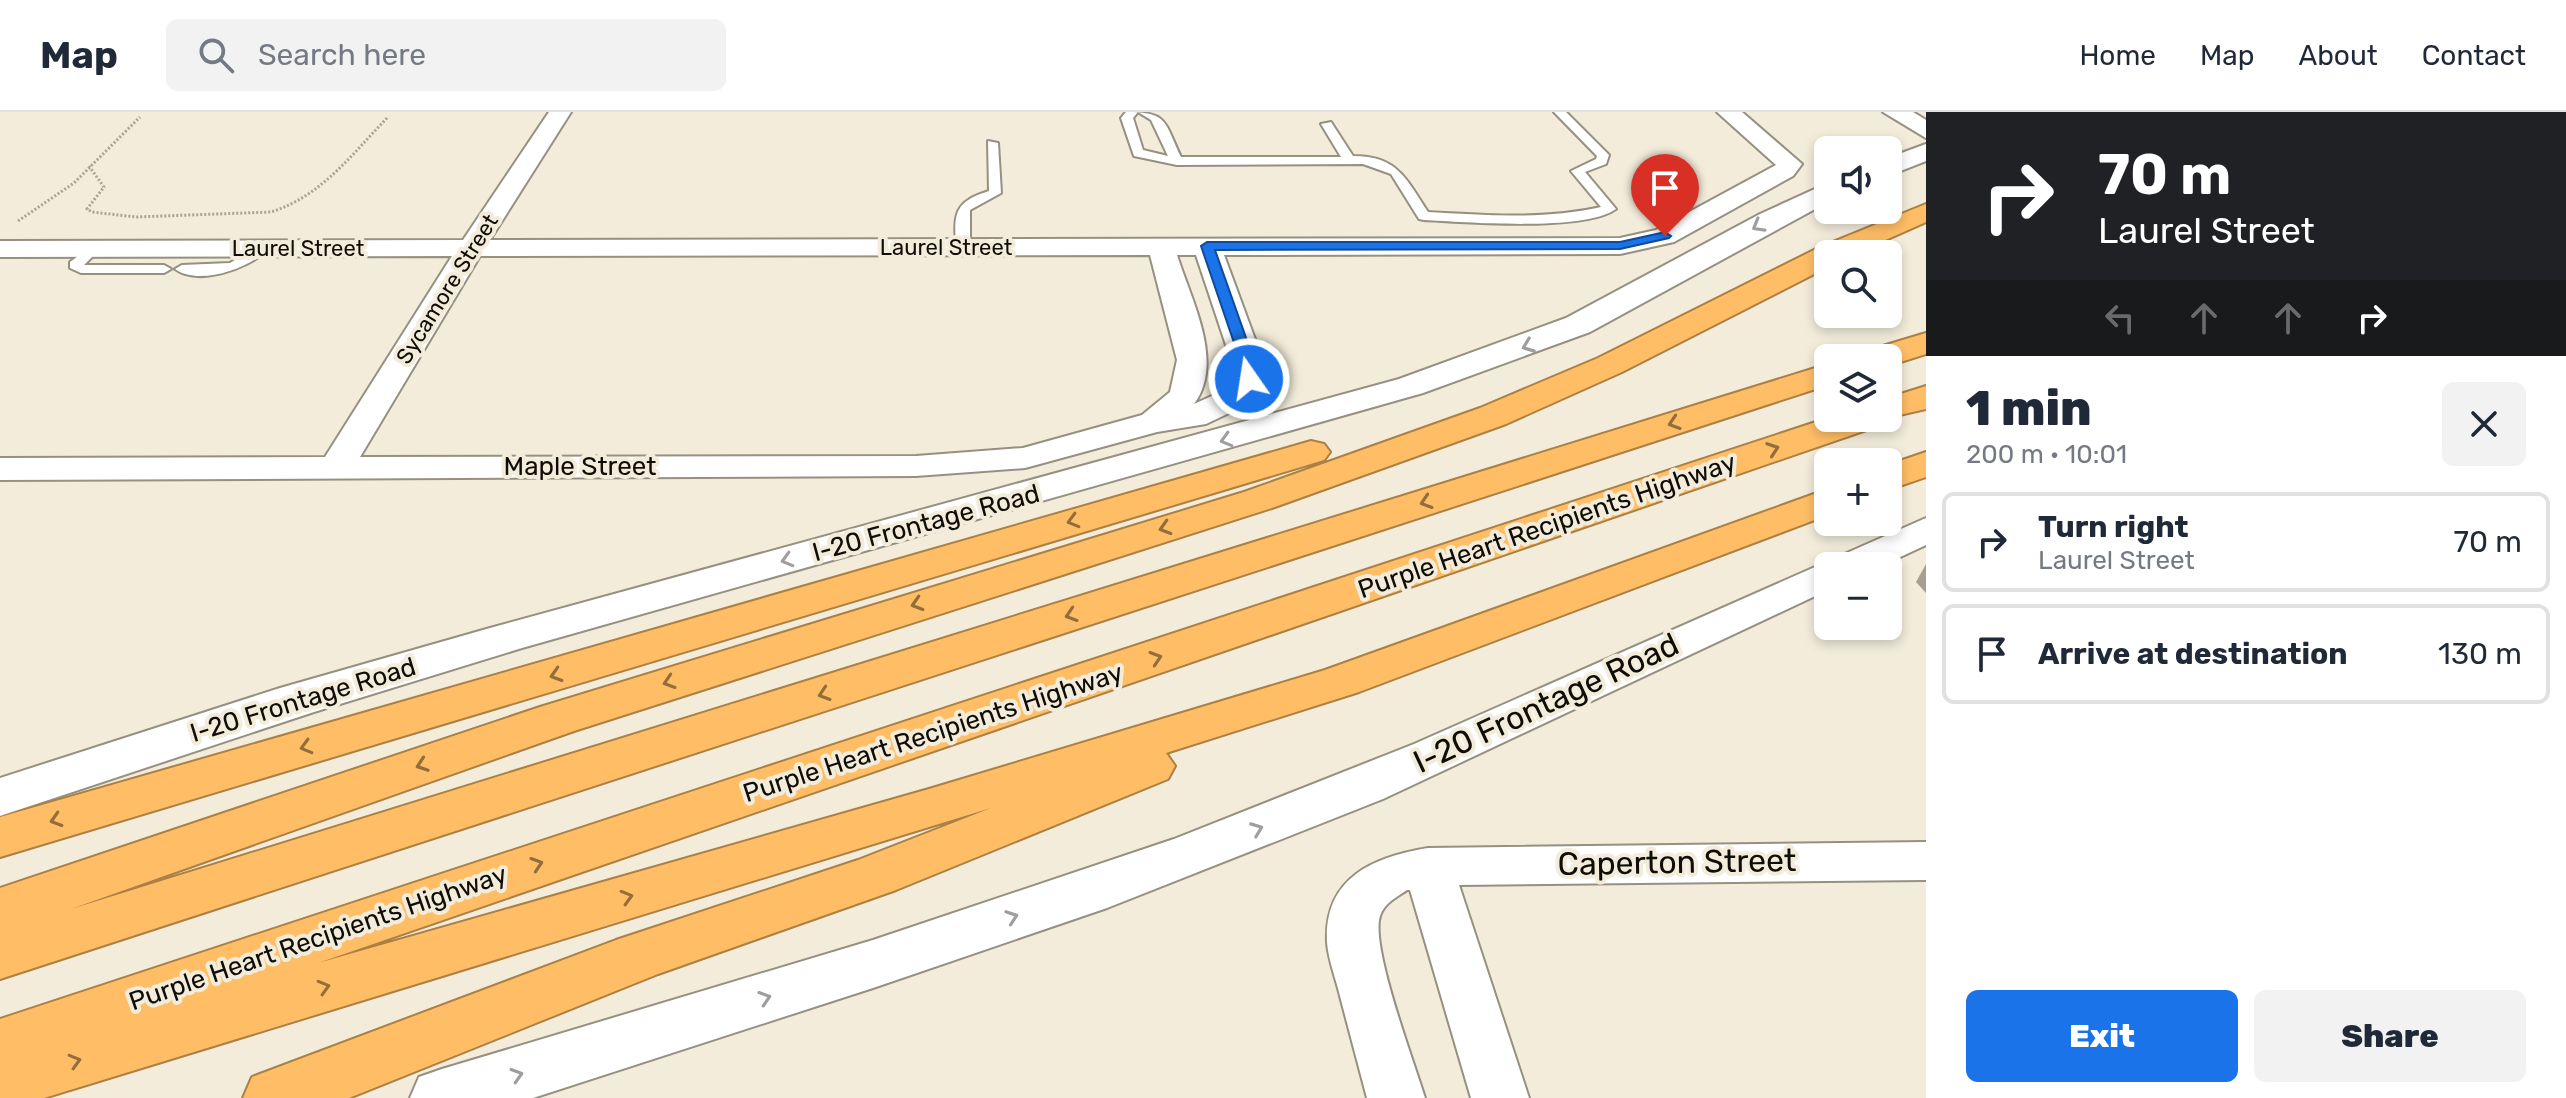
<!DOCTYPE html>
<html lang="en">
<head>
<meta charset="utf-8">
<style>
  body { margin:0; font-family:Rubik,sans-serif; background:#f2f2f3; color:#1f2937; height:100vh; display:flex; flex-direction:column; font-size:30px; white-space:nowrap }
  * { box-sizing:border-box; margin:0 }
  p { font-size:26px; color:#747a83 }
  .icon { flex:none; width:44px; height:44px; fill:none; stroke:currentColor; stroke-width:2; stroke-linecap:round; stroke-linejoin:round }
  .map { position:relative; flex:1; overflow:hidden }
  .details { display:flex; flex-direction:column; background:#fff; width:640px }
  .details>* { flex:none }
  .top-card { background:#202124; color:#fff; overflow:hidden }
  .buttons { position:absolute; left:1814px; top:24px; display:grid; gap:16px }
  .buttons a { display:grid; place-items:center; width:88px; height:88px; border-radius:12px; background:#fff; box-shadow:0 4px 12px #0003; font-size:40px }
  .pin { position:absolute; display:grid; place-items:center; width:68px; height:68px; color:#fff; margin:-82px -34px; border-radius:50% 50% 50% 0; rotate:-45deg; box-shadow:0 0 8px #0007 }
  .pin .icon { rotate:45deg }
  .me { position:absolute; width:88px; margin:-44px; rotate:347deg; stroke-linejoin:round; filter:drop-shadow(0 0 6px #0008) }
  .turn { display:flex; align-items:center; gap:28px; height:168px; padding:0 40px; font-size:36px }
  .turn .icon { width:104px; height:104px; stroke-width:2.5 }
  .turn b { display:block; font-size:56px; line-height:68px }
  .lanes { display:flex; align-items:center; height:76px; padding:0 40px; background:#0003; justify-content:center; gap:40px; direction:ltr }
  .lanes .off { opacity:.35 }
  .round { display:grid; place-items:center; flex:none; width:84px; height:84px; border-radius:12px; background:#f2f2f3 }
  .headline { display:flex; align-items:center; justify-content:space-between; height:136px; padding:0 40px }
  h1 { font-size:48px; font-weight:800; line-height:60px }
  .primary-button { display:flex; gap:16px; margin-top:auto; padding:16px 40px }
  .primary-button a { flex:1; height:92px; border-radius:12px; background:#1a73e8; color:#fff; font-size:32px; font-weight:800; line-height:92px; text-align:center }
  .primary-button a+a { background:#f2f2f3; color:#1f2937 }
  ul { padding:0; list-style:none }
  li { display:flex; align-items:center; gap:24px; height:100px; margin:0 16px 12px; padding:0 24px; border:4px solid #e0e1e3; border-radius:12px }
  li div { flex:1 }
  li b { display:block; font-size:30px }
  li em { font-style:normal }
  header { display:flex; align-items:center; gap:48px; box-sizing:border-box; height:112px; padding:0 40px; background:#fff; border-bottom:2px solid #e0e1e3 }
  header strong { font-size:38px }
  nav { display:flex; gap:44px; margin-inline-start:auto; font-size:28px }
  .search { width:560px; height:72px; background:#f2f2f3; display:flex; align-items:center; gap:20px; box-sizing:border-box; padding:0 28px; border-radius:12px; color:#747a83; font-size:30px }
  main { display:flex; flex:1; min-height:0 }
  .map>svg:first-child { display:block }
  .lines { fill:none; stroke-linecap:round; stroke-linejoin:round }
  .lane-casing { stroke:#969081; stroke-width:4 }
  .street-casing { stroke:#969081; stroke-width:4 }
  .secondary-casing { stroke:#969081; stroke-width:4 }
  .highway-casing { stroke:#ab8045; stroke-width:4 }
  .path { stroke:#a8a395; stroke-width:3; stroke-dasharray:2 2; stroke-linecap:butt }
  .lane { fill:#fff; fill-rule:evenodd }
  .street { fill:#fff; fill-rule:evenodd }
  .secondary { fill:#fff; fill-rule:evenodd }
  .highway { fill:#ffbe66; fill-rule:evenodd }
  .wall { fill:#a5a092 }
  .oneway { stroke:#9f9e9c }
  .oneway2 { stroke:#936e3b }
  .route { fill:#1a73e8; stroke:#114b97; stroke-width:2 }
  .labels { text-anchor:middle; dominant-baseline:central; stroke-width:8; stroke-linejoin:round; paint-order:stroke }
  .far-street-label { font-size:22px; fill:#0f0d07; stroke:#f3ecdb }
  .street-label { font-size:26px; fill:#0f0d07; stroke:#f3ecdb }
  .near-street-label { font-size:32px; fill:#0f0d07; stroke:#f3ecdb }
</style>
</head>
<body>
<header>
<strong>Map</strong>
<div class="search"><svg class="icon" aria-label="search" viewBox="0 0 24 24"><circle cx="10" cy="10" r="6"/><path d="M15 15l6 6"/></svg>Search here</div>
<nav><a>Home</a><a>Map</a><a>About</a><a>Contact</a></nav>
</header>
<main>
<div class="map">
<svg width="1926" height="986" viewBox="0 0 1926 986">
  <rect width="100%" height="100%" fill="#f3ecdb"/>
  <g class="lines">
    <g class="lane-casing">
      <path id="lane" d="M1126,0C1169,0 1164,10 1181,45H1341L1321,12L1331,10L1353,44C1398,44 1406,67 1428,100C1486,103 1544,108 1601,95L1571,59L1596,47L1597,44L1554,0H1566L1609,43L1606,52L1585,60L1616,97C1584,120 1466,110 1424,108L1419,107L1391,62L1363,52L1177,53L1134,44L1121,6ZM1138,0L1151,8L1168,44L1143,38L1133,6Z
        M988,29L998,31L1001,81L970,98V135L963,139L956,135C954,101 954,90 989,79Z
        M261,132L268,136L266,139C247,157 198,174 175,157L182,153L230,151Z
        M93,133L100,137L84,153H164L171,157L164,161H81L70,156V150Z"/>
    </g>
    <g class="street-casing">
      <path id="street" d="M549,0H571L490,128L1620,126L1656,118L1776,53L1717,0H1742L1802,52L1793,64L1674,130L1620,142L1224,143L1266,257L1265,267L1248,292L1206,312L1157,320L1025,356L916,364L0,368V346L325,345L452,144L0,145V129L463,128ZM1150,143L1177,248L1170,280L1142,303L1023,336L916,344L360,345L480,144ZM1177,143H1196L1234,257L1225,278L1194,292C1225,250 1191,188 1177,143Z
        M1926,730V768L1459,773L1529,986H1471L1410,778H1407C1397,785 1384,791 1380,804C1370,834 1414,950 1425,986H1367C1358,952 1349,918 1340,884C1336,867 1328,847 1327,830C1324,765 1374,745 1428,736Z"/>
    </g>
    <g class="secondary-casing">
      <path id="secondary" d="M1883,0H1913L1926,8V26Z
        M1926,32V49L1888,64V46Z
        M1828,71V90L1590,220L1423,281L522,536L314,600L0,704V666L280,576L490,516L1399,267L1566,206L1760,102Z
        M1926,406V433L1881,454H1828V478L1383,687L1107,796L873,876L533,986H410L419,965L442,957L873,828L1174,727L1414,632Z"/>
    </g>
    <g class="highway-casing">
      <path id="highway" d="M1926,92V110L1854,142H1828V155L1622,260L1506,312L1272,396L574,619L71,797L1828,252V273L0,867V776L540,595L1244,380L1480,296L1598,246L1818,136Z
        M1926,221V242L1888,254V246H1861L1866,239Z
        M1926,274V297L1882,307L1878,314L318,851L929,677L1325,558L1828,377V403L1359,580L1166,641L1175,654L1168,667L896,778L658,862L349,986H243L252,965L616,828L858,748L991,696L44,986H0V907L1828,306H1888V286Z
        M1311,329L1324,332L1330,340L1324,348L0,745V705Z
        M1926,340V365L1888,378V353Z"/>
    </g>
    <path class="path" d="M89,54L104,75L87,97L92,100L136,105L271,100C322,84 352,42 388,5
      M18,109L74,71L140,5"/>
    <use href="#lane" class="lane"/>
    <use href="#street" class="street"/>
    <use href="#secondary" class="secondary"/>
    <use href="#highway" class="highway"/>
  </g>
  <path class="wall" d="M1926,452V481L1916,470Z"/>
  <defs><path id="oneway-chevron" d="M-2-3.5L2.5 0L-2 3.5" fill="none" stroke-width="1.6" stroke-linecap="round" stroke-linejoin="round" transform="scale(2)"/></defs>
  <g class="oneway">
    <use href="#oneway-chevron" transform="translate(1758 114) rotate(150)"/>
    <use href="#oneway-chevron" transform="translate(1528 234) rotate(159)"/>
    <use href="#oneway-chevron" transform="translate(1226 328) rotate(164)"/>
    <use href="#oneway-chevron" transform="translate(787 448) rotate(164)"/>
    <use href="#oneway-chevron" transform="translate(1257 717) rotate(-21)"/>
    <use href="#oneway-chevron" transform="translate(1012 805) rotate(-19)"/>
    <use href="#oneway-chevron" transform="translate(765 886) rotate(-18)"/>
    <use href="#oneway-chevron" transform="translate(517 963) rotate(-17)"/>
  </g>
  <g class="oneway2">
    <use href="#oneway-chevron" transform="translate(1674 311) rotate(162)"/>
    <use href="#oneway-chevron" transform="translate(1773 337) rotate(-19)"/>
    <use href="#oneway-chevron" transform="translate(1426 390) rotate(162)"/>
    <use href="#oneway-chevron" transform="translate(1073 409) rotate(164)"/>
    <use href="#oneway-chevron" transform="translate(1165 416) rotate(163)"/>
    <use href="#oneway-chevron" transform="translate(917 492) rotate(163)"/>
    <use href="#oneway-chevron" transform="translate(1071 503) rotate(162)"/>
    <use href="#oneway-chevron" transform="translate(1156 546) rotate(-18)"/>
    <use href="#oneway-chevron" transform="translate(556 563) rotate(163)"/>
    <use href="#oneway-chevron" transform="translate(669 570) rotate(162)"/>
    <use href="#oneway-chevron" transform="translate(824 582) rotate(162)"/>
    <use href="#oneway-chevron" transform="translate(306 635) rotate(164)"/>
    <use href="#oneway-chevron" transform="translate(422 653) rotate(161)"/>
    <use href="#oneway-chevron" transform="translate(56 708) rotate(163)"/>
    <use href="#oneway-chevron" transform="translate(537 752) rotate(-18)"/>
    <use href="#oneway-chevron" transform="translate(627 785) rotate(-16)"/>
    <use href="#oneway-chevron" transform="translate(324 875) rotate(-16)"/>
    <use href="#oneway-chevron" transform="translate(75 949) rotate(-16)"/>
  </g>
  <path class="route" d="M1665,120L1671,124L1669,126L1620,137L1215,138L1257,257V267L1249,271L1242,267L1243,257L1201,134L1207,130H1620Z"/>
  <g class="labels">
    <g class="far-street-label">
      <text x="946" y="135">Laurel Street</text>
      <text x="298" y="136">Laurel Street</text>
      <text transform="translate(447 177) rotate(-58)">Sycamore Street</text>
    </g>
    <g class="street-label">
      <text x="580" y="354">Maple Street</text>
      <text transform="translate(926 411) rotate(-15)">I-20 Frontage Road</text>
      <text transform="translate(1547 414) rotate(-19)">Purple Heart Recipients Highway</text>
      <text transform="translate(303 588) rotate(-17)">I-20 Frontage Road</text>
      <text transform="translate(933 621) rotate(-18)">Purple Heart Recipients Highway</text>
      <text transform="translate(318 826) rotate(-19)">Purple Heart Recipients Highway</text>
    </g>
    <g class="near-street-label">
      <text transform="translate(1546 591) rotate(-25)">I-20 Frontage Road</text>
      <text transform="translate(1677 750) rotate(-1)">Caperton Street</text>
    </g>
  </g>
</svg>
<div class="buttons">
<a><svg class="icon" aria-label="sound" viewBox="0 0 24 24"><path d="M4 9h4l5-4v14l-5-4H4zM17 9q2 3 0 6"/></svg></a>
<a><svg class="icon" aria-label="search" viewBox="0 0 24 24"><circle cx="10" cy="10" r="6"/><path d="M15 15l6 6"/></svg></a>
<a><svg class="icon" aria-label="layers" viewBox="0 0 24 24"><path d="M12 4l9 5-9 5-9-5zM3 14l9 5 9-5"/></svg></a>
<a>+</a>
<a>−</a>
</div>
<div class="pin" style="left:1665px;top:124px;background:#d93025"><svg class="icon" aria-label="arrive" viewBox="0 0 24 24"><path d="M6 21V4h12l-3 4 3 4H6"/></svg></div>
<svg class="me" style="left:1249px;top:267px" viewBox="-20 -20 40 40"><circle r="17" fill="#1a73e8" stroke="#fff" stroke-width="3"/><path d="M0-11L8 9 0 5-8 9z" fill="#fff"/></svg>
</div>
<section class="details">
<div class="top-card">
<div class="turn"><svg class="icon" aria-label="right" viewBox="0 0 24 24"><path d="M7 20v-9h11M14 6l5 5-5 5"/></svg><div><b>70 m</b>Laurel Street</div></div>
<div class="lanes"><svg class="icon off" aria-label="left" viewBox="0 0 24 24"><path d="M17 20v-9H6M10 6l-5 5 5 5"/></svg><svg class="icon off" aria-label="ahead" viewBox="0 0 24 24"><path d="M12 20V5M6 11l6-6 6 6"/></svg><svg class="icon off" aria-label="ahead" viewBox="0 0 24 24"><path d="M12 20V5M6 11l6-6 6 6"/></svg><svg class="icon" aria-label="right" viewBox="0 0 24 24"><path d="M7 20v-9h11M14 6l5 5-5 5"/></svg></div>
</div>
<div class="headline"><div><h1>1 min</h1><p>200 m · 10:01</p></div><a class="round"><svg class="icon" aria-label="close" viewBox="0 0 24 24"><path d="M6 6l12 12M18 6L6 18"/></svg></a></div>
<ul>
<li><svg class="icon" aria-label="right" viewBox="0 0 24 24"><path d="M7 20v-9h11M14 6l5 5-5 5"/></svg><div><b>Turn right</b><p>Laurel Street</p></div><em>70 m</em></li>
<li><svg class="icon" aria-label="arrive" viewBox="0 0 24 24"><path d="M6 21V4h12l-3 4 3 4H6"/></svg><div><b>Arrive at destination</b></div><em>130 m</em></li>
</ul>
<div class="primary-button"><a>Exit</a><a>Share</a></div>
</section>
</main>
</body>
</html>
